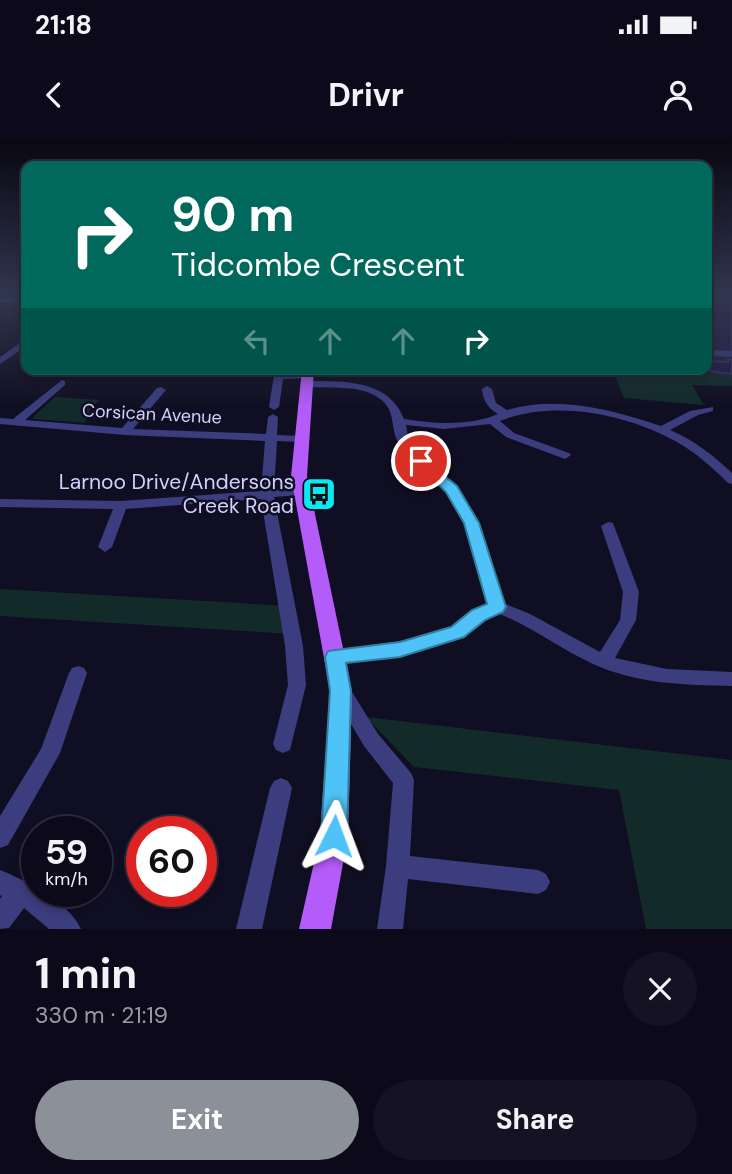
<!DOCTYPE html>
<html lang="en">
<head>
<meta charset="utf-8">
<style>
  body { margin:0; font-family:"DM Sans",sans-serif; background:#151323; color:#f1f3f6; height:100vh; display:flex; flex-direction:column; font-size:26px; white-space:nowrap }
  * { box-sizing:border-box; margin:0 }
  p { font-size:23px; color:#9a9aa2 }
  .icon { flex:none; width:38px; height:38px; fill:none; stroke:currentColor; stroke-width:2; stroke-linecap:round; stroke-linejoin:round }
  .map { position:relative; height:789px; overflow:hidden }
  .drawer { display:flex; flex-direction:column; background:#0c0a1a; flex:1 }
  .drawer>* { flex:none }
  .hud { position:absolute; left:21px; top:21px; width:691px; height:214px; border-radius:14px; box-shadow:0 4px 10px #0003,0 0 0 2px #2c2b39; background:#00695c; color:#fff; overflow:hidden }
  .speed { position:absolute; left:21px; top:676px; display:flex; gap:14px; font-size:35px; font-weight:700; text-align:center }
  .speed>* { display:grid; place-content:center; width:91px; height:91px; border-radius:50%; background:#0c0a1a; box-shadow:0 4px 10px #0003,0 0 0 2px #2c2b39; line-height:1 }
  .speed small { font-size:18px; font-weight:400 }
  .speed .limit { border:10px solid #d22; background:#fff; color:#111 }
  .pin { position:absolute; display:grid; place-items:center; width:60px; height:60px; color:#fff; margin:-30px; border:4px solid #fff; border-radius:50%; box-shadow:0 2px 7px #0007 }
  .me { position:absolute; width:77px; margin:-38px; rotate:3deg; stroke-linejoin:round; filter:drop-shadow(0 0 5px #0008) }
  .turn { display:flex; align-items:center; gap:24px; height:147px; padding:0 35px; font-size:32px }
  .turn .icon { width:91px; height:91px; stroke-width:2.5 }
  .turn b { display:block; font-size:49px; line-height:60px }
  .lanes { display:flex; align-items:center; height:66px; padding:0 35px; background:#0003; justify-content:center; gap:35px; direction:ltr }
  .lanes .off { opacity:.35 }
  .round { display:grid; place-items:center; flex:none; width:74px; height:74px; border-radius:37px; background:#151323 }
  .summary { display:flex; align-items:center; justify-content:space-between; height:119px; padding:0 35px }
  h1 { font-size:42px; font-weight:700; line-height:52px }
  .button { display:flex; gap:14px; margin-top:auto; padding:14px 35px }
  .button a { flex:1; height:80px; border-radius:42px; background:#8c9099; color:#fff; font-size:28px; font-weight:700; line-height:80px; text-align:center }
  .button a+a { background:#151323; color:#f1f3f6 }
  .status { display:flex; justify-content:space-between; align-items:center; height:49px; padding:0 35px; background:#0c0a1a; direction:ltr }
  .status svg { height:19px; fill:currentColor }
  header { display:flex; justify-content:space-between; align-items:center; height:91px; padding:0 35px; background:#0c0a1a; font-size:32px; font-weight:700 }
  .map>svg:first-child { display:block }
  .green { fill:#122b29 }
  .building { fill:#201b42; stroke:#362e6d; stroke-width:2 }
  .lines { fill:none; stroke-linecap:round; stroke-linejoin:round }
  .minor { fill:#3b3d7f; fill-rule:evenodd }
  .major { fill:#b45cf9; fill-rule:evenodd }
  .route { fill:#4fc3f7; stroke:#337fa1; stroke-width:2 }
  .labels { text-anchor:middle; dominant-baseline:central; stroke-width:5; stroke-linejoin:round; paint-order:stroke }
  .far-street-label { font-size:18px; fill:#d3d1fd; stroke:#100e22 }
  .poi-label { font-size:21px; fill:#d3d1fd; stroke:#100e22; text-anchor:end }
</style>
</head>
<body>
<div class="status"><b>21:18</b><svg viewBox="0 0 49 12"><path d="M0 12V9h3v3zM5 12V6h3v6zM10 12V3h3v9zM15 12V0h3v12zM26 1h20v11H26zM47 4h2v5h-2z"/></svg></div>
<header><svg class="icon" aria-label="back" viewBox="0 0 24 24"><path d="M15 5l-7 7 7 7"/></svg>Drivr<svg class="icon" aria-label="person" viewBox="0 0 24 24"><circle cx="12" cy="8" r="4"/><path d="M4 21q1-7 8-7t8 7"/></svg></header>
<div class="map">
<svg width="732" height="789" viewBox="0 0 732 789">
  <rect width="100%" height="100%" fill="#100e22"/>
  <path class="green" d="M707,216L732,217V246L692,245L704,265L624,258L615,236H618L615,229H707Z
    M55,257L99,260L91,268L85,283L34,279L33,277Z
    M0,449L288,466L292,494L0,476Z
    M366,577L732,620V789H646L619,650L414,627Z"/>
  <path class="building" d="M707,156H732V213L707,211Z
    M728,219L732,220V234L694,229H707V221L728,222Z"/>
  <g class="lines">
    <path class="minor" d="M26,158V162L0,163V159Z
      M26,199V206L0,224V217Z
      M707,210L732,211V217L707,216Z
      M275,229H285L284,233L307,232L312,235L307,238L283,239L279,267L274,270L269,267Z
      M62,240L65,241V245L25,280L122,288L157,248L161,247L166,250L133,289L266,294L268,277L273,274L278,277L277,295L301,296L307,299L301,302L277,301L274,350L301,347L307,351L301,355L274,357L303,506L306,545L290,610L283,613L276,610L273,604L288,545L285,506L261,359L126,369L112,407L105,412L98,407L113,369L0,367V359L121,361L261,351L265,301L125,295L0,284V278L13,279Z
      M307,241C342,241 389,239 404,279C434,284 470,286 498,274C488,268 483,261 482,249L487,246L492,249L496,263L507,270C557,255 613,270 661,286L690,271L713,267V271L698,275L670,290C694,300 714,316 732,333V344L728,343C712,327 696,313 677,302C627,274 554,259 500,281L514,293L569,313L571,315L565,319L506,297L490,284L444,289L406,285L409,301L456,346L478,383L503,463L530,474L600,512L620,480L623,452L601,386L608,382L613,383L639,452L636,480L615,518L667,529L732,532V546C685,545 637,544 593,524C560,509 531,486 497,473C486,480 477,489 466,495C444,506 350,529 329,522L326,517L329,512L335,510L395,502L436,493L453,486L487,465C477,427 471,379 445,349C432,334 410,321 399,304C388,285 399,267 372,254C351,244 326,250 304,246V242Z
      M78,526L84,528L87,533L60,613L8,705L0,708V676L41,609L69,533L72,528Z
      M342,545L349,547L378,594L411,633L414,640L410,716L538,730L546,734L550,742L546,750L538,754L408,739L403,789H377L386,726L393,643L364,606L335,557L333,552L335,547Z
      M281,638L288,641L292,648L262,789H236L270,648L274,641Z
      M0,730C25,740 70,763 81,789H49L24,768L9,788L0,789V759L2,756L0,755Z"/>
    <path class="major" d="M302,229H314L307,336L352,551L348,696L331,789H299L320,696L330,551L291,336Z"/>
  </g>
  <linearGradient id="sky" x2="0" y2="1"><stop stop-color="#090813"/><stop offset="0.58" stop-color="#31364f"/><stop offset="1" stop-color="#31364f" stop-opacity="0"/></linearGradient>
  <rect width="732" height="267" fill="url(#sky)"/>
  <path class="route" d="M421,317L457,346L479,383L506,467L503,472L485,480L464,497L400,517L346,523L351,551L347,696L343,705L334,709L325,705L321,696L330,551L325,517L328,511L400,502L451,487L472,470L487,464L464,383L446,352L414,321Z"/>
  <defs>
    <g id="bus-square" transform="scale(1.75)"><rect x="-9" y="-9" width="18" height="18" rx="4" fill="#09e9f1" stroke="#100e22"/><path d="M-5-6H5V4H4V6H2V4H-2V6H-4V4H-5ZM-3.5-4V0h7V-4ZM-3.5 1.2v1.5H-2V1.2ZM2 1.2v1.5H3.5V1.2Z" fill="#111"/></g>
  </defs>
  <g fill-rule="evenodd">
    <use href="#bus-square" x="319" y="354"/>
  </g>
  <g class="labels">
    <g class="far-street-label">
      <text transform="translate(152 274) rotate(3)">Corsican Avenue</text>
    </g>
    <g class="poi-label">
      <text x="294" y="342">Larnoo Drive/Andersons<tspan x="294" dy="24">Creek Road</tspan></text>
    </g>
  </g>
</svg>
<div class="speed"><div>59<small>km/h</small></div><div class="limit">60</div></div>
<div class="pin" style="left:421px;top:321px;background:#d93025"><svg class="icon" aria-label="arrive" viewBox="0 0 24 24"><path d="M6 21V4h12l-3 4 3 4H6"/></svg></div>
<svg class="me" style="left:334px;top:696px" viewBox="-20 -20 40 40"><path d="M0-17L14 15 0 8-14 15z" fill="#4fc3f7" stroke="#fff" stroke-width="4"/></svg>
<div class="hud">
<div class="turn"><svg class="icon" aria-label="right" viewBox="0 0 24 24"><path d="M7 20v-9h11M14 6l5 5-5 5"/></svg><div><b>90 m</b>Tidcombe Crescent</div></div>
<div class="lanes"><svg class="icon off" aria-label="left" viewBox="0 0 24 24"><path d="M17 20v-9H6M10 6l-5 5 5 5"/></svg><svg class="icon off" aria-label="ahead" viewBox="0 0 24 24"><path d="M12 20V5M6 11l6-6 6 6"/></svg><svg class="icon off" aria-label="ahead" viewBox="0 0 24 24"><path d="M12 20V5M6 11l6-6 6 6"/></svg><svg class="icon" aria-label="right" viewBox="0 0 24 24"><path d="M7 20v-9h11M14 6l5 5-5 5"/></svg></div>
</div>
</div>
<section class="drawer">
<div class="summary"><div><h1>1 min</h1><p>330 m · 21:19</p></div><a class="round"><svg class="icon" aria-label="close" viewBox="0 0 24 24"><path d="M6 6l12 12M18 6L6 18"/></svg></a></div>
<div class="button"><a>Exit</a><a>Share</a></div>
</section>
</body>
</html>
